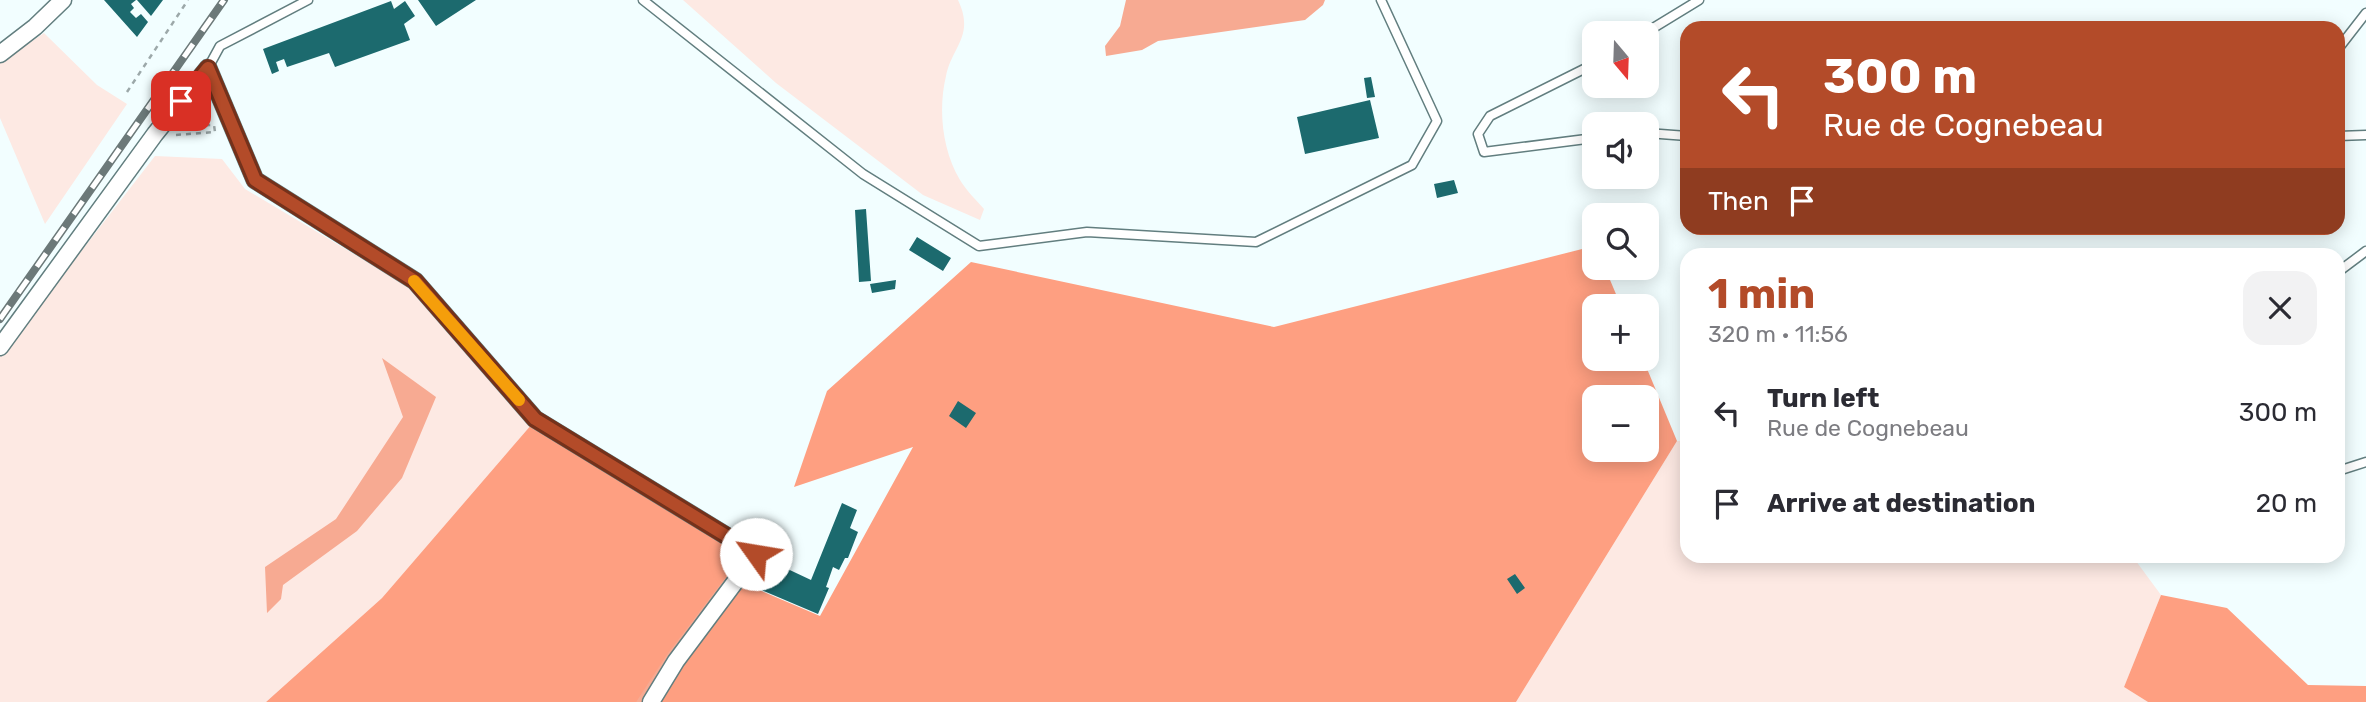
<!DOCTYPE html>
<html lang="en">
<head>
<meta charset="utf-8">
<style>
  body { margin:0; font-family:Rubik,sans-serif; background:#f2f2f3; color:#2b2b33; height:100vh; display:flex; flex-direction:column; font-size:26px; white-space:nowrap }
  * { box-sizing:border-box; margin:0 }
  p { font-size:23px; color:#7c7c81 }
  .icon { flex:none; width:38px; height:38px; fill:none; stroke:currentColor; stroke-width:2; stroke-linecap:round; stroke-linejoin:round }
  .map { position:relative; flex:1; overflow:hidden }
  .details { position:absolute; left:1680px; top:248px; width:665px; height:315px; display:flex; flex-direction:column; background:#fff; border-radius:21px; box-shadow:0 4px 18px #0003 }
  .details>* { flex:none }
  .top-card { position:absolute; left:1680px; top:21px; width:665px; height:214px; border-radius:21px; box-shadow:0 4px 18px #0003; background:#b34b29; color:#fff; overflow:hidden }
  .needle { width:46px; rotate:161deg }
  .controls { position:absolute; left:1582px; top:21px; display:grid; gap:14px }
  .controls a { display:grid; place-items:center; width:77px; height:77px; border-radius:14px; background:#fff; box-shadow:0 4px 18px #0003; font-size:35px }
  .pin { position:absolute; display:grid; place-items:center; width:60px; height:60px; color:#fff; margin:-30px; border-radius:14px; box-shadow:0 4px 10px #0006 }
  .me { position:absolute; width:77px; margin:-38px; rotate:302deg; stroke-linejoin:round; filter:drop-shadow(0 0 5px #0008) }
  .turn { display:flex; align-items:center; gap:24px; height:147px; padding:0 28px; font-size:32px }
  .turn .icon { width:91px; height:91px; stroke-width:2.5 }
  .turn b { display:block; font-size:49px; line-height:60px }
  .then { display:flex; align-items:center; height:66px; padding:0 28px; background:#0003; gap:14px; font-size:26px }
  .round { display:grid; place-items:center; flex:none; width:74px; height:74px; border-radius:21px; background:#f2f2f3 }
  .summary { display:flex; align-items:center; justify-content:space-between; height:119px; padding:0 28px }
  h1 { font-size:42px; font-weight:700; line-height:52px; color:#b34b29 }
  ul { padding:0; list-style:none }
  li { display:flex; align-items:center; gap:21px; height:91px; padding:0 28px }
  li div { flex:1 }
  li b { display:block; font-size:26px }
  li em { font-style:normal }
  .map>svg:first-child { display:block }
  .green { fill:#fde9e3 }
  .forest { fill:#fe9f81; fill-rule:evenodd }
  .water { fill:#f7aa92 }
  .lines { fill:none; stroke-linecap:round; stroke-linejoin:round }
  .stream { stroke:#f7aa92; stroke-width:5 }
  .building { fill:#1c6a6e }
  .lane-casing { stroke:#627e7f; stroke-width:11 }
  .street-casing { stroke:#627e7f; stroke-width:19 }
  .path { stroke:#9ca8a9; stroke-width:2.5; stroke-dasharray:5 5; stroke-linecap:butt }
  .lane { stroke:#fff; stroke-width:8 }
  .street { stroke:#fff; stroke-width:16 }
  .rail-casing { stroke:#6c7979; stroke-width:8 }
  .rail { stroke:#fff; stroke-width:5; stroke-dasharray:16; stroke-linecap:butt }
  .route-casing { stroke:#74311b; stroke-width:18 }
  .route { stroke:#b34b29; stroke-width:12 }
  .slow { stroke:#f59e0b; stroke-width:12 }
</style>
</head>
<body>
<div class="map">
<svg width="2366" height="702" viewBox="0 0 2366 702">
  <rect width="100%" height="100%" fill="#f2feff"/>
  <path class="green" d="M683,0H958C975,36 952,46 946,76C938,109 942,150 960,180C966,190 976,200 984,209L980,220L923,195L776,83Z
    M44,33L97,85L127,104L45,224L0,118V63Z
    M155,156L222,159L245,189L411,288L532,424L382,598L266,702H0V356Z
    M1677,441H1687V556L2133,557L2161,595L2124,687L2148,702H1516Z"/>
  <path class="forest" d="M1594,246V268H1605L1621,306H1594V359H1643L1677,441L1516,702H266L382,598L532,424L736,550L745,584L820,616L913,447L794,487L827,391L971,262L1274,327ZM1594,397H1647V450H1594Z
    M2161,595L2227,608L2308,685L2366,686V702H2148L2124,687Z"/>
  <path class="water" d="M1126,0H1325L1323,5L1305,20L1158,41L1142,50L1106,56L1105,46L1120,26Z
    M382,358L436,397L402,478L357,531L283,585L281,599L267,613L265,567L336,519L403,417Z"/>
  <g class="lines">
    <path class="stream" d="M639,702L669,656L738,565"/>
  </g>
  <path class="building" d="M104,0H136L131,4L134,8L130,12L136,18L141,14L148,22L137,37Z
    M137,0H163L151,16Z
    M418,0H476L436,26Z
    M391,1L394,9L405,1L415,16L404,24L410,40L335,67L329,53L287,67L284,59L276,62L279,71L272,74L263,49Z
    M1371,77L1375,97L1367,98L1364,78Z
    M1370,100L1379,138L1305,154L1297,117Z
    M1454,180L1458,193L1437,198L1434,184Z
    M866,209L871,281L859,282L855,210Z
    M917,237L951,258L943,271L909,250Z
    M896,280L895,289L872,293L870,284Z
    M958,401L976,413L966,428L949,416Z
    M842,503L857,510L850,528L858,532L848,558H845L839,570L833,567L826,587L829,588L818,614L757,588L767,566L777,564L811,580Z
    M1515,574L1525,588L1517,594L1507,579Z"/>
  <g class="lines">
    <g class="lane-casing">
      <path id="lane" d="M643,0L863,174L979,246L1087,232L1256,242L1412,165L1437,121L1381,0
        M1645,33L1699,0
        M2338,49L2366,13
        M1594,64L1490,116L1478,134L1484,152L1594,138
        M208,68L220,46L308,0
        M1647,133L1687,136
        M2338,136L2366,135
        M2338,272L2366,251
        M2338,471L2366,462"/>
    </g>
    <g class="street-casing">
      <path id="street" d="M0,54L35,27L63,0
        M0,347L155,134L208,68L255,180L415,281L535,419L756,554L676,661L651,702"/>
    </g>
    <path class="path" d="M127,92L188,0
      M176,135L215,132L214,125L183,126"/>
    <use href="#lane" class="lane"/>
    <use href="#street" class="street"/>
    <g class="rail-casing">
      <path id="rail" d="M0,319L224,0"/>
    </g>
    <use href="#rail" class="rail"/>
  </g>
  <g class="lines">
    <g class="route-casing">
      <path id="route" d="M181,101L208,68L255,180L415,281L535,419L756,554"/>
    </g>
    <use href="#route" class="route"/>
    <path class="slow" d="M414,281L519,400"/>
  </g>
</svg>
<div class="controls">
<a><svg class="needle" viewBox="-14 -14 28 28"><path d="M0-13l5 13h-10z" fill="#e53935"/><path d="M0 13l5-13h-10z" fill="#7c7c81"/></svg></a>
<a><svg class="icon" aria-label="sound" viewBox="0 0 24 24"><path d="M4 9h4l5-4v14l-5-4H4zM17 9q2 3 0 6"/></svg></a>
<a><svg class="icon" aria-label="search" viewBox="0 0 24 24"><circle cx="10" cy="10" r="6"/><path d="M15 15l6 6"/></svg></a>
<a>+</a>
<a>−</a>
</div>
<div class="pin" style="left:181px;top:101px;background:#d93025"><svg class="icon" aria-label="arrive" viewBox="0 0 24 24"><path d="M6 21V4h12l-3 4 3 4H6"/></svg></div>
<svg class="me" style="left:756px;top:554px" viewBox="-20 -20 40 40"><circle r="19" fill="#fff"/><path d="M0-13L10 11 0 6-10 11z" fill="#b34b29"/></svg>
<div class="top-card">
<div class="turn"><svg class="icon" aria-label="left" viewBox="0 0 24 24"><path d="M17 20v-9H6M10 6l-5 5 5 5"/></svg><div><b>300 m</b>Rue de Cognebeau</div></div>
<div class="then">Then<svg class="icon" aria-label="arrive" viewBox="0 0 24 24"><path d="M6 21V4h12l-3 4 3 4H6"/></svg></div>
</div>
<section class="details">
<div class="summary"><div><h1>1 min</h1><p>320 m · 11:56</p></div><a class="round"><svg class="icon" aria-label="close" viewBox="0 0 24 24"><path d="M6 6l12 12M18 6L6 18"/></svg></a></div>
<ul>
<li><svg class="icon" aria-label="left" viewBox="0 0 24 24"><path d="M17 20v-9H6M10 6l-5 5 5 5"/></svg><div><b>Turn left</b><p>Rue de Cognebeau</p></div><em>300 m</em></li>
<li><svg class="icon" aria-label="arrive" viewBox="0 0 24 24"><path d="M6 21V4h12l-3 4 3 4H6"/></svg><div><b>Arrive at destination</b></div><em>20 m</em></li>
</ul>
</section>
</div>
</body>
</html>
